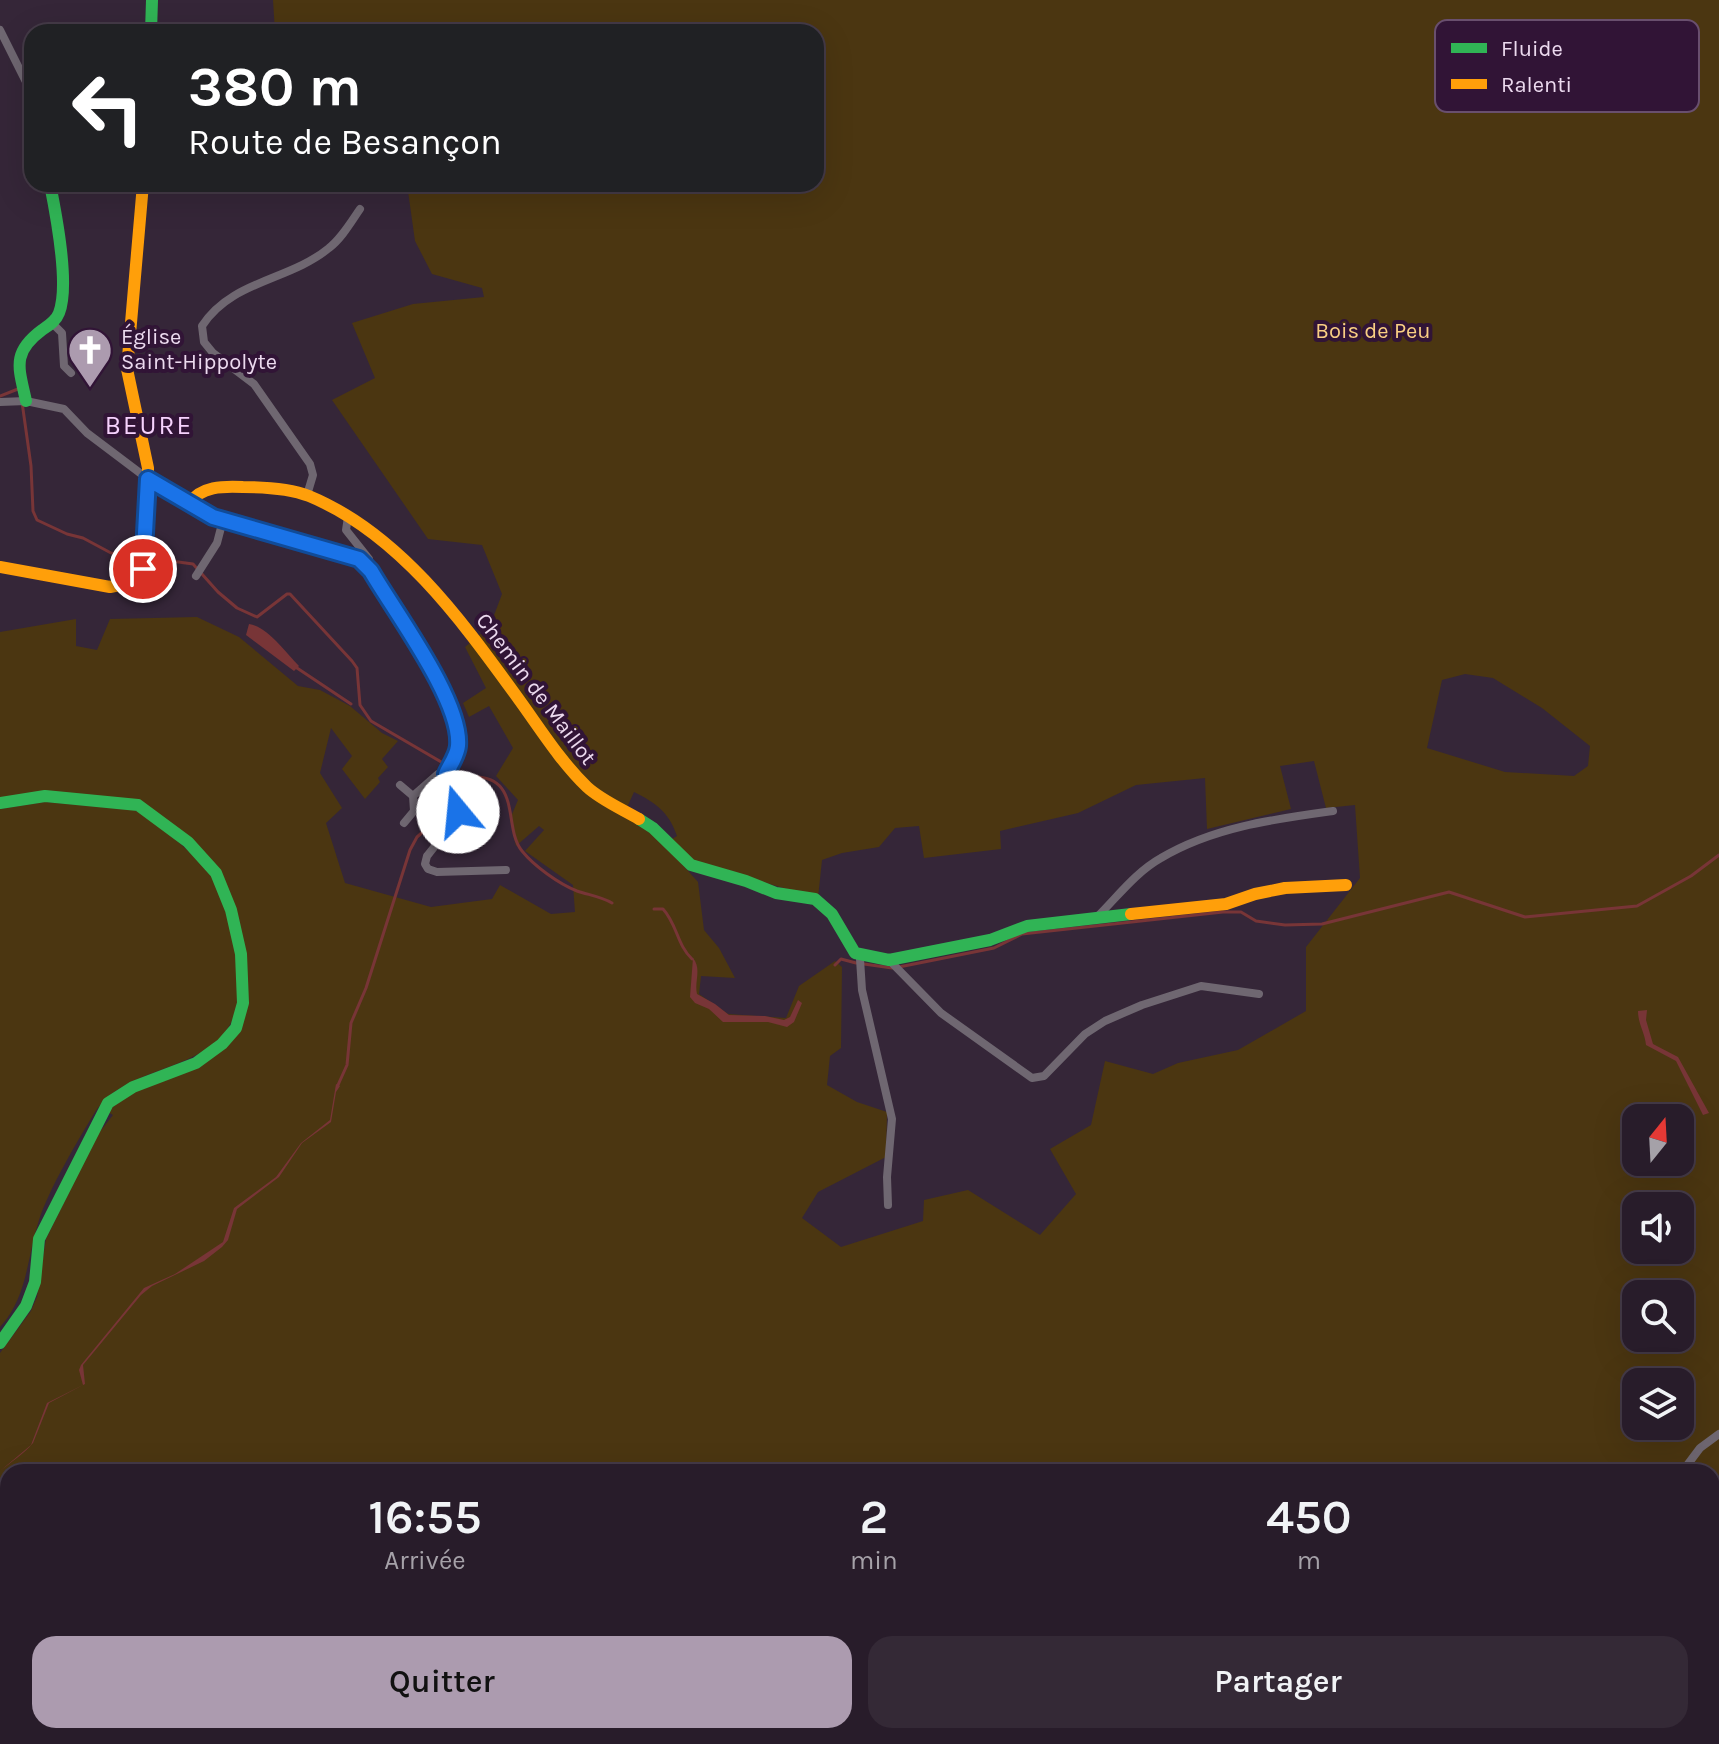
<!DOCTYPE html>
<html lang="fr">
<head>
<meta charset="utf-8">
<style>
  body { margin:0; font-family:Karla,sans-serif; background:#342936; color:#f1f3f6; height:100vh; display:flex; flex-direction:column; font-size:30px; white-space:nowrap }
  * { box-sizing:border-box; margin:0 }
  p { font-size:26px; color:#a5a1a8 }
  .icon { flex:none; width:44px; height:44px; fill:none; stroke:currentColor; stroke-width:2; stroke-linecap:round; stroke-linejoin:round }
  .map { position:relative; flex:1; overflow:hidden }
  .details { position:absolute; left:0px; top:1464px; width:1720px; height:280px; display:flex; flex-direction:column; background:#281c2a; border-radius:24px 24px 0 0; box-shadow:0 8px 32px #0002,0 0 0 2px #443a47 }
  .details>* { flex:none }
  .guide { position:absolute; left:24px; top:24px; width:800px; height:168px; border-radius:24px; box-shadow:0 8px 32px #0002,0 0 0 2px #443a47; background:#202124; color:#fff; overflow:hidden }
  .needle { width:52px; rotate:18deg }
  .buttons { position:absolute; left:1622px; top:1104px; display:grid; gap:16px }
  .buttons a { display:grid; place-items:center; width:72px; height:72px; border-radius:16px; background:#281c2a; box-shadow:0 8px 32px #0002,0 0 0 2px #443a47; font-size:40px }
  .pin { position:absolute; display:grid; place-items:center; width:68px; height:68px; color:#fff; margin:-34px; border:4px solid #fff; border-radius:50%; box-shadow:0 2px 8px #0007 }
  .me { position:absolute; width:88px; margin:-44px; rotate:343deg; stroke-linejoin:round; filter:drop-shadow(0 0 6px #0008) }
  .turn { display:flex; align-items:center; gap:28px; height:168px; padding:0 32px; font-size:36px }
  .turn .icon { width:104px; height:104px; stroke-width:2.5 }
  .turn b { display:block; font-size:56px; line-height:68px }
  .eta { display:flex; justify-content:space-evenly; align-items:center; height:136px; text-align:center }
  .eta b { font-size:48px; font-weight:600; line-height:56px }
  .button { display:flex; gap:16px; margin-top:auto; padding:16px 32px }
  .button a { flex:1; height:92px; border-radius:24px; background:#ac9baf; color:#111; font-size:32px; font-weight:600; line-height:92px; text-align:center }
  .button a+a { background:#342936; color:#f1f3f6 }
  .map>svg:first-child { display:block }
  .green { fill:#4b3611; fill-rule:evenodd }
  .water { fill:#783537 }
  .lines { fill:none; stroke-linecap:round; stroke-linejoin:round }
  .stream { stroke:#783537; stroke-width:3 }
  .street { stroke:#6f6771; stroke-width:8 }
  .fast { stroke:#30b455; stroke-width:12 }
  .slow { stroke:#ff9f0a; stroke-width:12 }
  .route-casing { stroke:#114b97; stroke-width:20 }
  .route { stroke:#1a73e8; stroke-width:14 }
  .labels { text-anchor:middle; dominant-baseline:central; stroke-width:8; stroke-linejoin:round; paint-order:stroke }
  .park-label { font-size:22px; fill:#f9cf83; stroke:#311436 }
  .poi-label { font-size:22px; fill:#ecdaef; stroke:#311436; text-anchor:start }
  .street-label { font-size:22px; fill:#ecdaef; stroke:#311436 }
  .quarter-label { font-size:26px; letter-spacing:2px; fill:#f6d2fd; stroke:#311436 }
  .key { fill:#311436; stroke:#694f6e; stroke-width:2 }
  .key-label { font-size:22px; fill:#ecdaef }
</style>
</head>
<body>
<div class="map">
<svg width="1719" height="1744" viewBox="0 0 1719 1744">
  <rect width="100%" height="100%" fill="#352638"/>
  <path class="green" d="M273,0H1719V1734L1712,1736V1472H8V1736H125L99,1744H0V1353L31,1311L37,1297L46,1239L98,1134L113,1115L108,1112L111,1106L135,1091L198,1067L240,1030L248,1004L220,870L139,801L0,799V632L76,619V646L97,650L110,619L197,617L239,637L298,686L320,690L350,706L382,733L398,741L382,759L388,767L378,778L380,782L365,799L342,769L352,756L331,728L320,773L342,808L326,823L345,883L431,907L492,899L500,885L551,914L575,912L573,885L525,851L544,830L539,826L516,846L510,819L518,800L496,776L513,748L489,706L469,717L463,703L486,688L465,647L490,626L502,594L482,545L428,539L332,400L375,378L352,323L413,304L484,297L482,288L432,274L415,241L407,184H816V32H275ZM1465,674L1493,678L1542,708L1590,746L1588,766L1574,776L1505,772L1427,748L1442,680ZM1314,761L1326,808L1355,805L1360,878L1306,947V1011L1238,1050L1178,1063L1153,1074L1105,1061L1091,1125L1050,1149L1076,1194L1040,1235L968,1190L924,1200L923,1221L841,1247L802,1218L818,1192L886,1157L887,1112L857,1102L827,1085L830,1056L841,1048L842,967L835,961L799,986L786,1018L728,1014L699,994L701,976L735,978L719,948L704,930L698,882L654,833L624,814L634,792C656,803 669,812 677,836L672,839L697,863L818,898L822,860L842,853L879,847L895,828L919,826L924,858L1001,849L1000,831L1078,813L1136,785L1205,778L1207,829L1291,809L1280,766ZM1636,1118H1680V1162H1636ZM1636,1206H1680V1250H1636ZM1636,1294H1680V1338H1636ZM1636,1382H1680V1426H1636Z
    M45,802C68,804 90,806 112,808C119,809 129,808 136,811C155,819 197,857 210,874C230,901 242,969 237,1003C236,1017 228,1030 218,1040C182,1073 123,1070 95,1112C78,1140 49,1189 39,1220C27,1256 28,1297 0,1327V809Z
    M293,1736H409L440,1744H268Z
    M493,1736H1711L1684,1744H492Z"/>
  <path class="water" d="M249,624C268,627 286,653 299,666L294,671L246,635Z
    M693,958C702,969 694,982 697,994L715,1004L729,1015L765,1016L784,1020L790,1017L798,1000L802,1003L794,1022L787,1027L768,1022H723L709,1009L695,1003L690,997Z
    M1647,1010L1646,1020L1653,1044L1678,1057L1709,1113L1703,1115L1676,1061L1646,1045C1645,1033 1638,1024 1638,1011Z
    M336,1084L340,1086L336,1092L331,1122L302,1143L279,1177L237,1209L228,1240L222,1247L204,1261L152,1286L141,1295L83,1365L85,1384L49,1403L33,1443C24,1454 11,1462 0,1471L31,1445L47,1403L83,1385L79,1370L81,1365L144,1288L175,1274L223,1242L234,1208L276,1177L301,1143L330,1120Z"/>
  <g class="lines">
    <path class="stream" d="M0,396L18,389
      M22,402L31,466L33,511L37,520L67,534L83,538L111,553L141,557
      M149,558L193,564L218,592L237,608L257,617L287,594H290L352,661L357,668L360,705L371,721L467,777C524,773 502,827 522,851C534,866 559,884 577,891C589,895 602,897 612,903
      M294,666L351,704
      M654,909H663C677,924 677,945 692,959
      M864,964L892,968
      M835,965L841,959L856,963
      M899,967L994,948L1022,934L1223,912H1241L1256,921L1285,925L1322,924L1449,892L1525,917L1637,906L1691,876L1719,855
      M338,1085L347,1065L351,1023L366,988L410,850L417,837L433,823L419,810"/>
    <path class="street" d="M0,30L32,94
      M52,323L62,333L64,366L71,373
      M0,402L26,401L64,409L87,433L148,479L213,517L359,559L365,563L441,685L458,744L446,774C450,782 459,788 461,795C466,811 437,843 427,856L425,864L428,869L437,872L506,870
      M307,495L313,475L310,464L254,384L213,353L204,342L202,326C232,280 289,281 329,248C342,238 351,222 360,209
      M348,517L346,530L369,559L371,570
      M196,576L217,543L223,520
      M400,785L413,796
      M404,823L414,811L413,796L438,774H446
      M1098,916C1118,896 1136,872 1161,858C1213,827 1275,819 1333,811
      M860,959L862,990L892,1119L887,1177L888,1205
      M889,960L941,1013L1032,1078L1044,1076L1085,1034L1105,1021L1142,1005L1201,986L1259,994
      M1682,1472L1700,1448L1719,1434
      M1425,1744L1434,1736"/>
    <path class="fast" d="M151,32L152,0
      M26,401C19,368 11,353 42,330C49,325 56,321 59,313C70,285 56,214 50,184
      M0,803L45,796L138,805L188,842L216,873L231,910L241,954L243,1003L236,1028L222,1044L196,1063L133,1087L108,1103L39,1239L35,1282L26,1306L0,1343
      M639,819L653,828L691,865L746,881L776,893L815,899L832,914L855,953L889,960L990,940L1027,926L1131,914
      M446,1736L465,1744"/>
    <path class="slow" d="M189,504C200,486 224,486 243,487C263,487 291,489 309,496C401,534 464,624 520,701C541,730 561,762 587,787C601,800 622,809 639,819
      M0,567L110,587L130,583L143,569L148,528V468L127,369L143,184
      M1131,914L1226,904L1255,894L1285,888L1346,885
      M149,1744L174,1736"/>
  </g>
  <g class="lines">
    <g class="route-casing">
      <path id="route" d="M143,569L148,479L213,517L359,559L371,571C394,611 462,701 458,746C457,756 450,765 446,774C455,792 464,789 458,812"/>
    </g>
    <use href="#route" class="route"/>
  </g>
  <defs>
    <g id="church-pin" transform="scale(2.3)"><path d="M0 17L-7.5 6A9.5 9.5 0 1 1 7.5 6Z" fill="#ac9baf" stroke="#311436"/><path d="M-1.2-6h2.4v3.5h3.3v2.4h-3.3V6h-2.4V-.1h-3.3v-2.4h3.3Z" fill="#fff"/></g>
  </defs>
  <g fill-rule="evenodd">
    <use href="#church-pin" x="90" y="350"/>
  </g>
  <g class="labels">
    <g class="park-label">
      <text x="1373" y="331">Bois de Peu</text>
    </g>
    <g class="poi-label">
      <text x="121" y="337">Église<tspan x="121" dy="25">Saint-Hippolyte</tspan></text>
    </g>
    <g class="street-label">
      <text transform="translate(536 689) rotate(53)">Chemin de Maillot</text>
    </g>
    <g class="quarter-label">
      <text x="149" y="425">BEURE</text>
    </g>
  </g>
  <rect x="1435" y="20" width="264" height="92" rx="12" class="key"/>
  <rect x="1451" y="43" width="36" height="10" fill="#30b455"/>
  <rect x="1451" y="79" width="36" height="10" fill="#ff9f0a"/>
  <g class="key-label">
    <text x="1501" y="56">Fluide</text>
    <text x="1501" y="92">Ralenti</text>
  </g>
</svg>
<div class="buttons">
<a><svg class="needle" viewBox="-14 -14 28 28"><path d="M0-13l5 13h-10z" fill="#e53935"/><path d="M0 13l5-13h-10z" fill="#a5a1a8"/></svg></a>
<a><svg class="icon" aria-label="sound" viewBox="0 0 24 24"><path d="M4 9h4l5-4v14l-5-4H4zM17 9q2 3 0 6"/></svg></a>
<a><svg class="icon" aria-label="search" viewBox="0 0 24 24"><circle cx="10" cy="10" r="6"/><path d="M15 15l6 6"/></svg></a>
<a><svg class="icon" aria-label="layers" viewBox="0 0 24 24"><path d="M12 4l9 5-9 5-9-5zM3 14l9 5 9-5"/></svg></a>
</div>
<div class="pin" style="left:143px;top:569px;background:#d93025"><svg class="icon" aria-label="arrive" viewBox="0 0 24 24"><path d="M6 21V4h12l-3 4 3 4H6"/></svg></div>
<svg class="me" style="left:458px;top:812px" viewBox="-20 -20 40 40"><circle r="19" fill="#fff"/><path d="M0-13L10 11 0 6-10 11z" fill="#1a73e8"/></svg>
<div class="guide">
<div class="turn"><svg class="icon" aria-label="left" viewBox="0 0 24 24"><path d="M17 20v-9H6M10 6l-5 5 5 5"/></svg><div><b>380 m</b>Route de Besançon</div></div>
</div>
<section class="details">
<div class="eta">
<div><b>16:55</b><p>Arrivée</p></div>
<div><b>2</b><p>min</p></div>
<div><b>450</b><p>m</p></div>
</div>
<div class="button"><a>Quitter</a><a>Partager</a></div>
</section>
</div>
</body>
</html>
